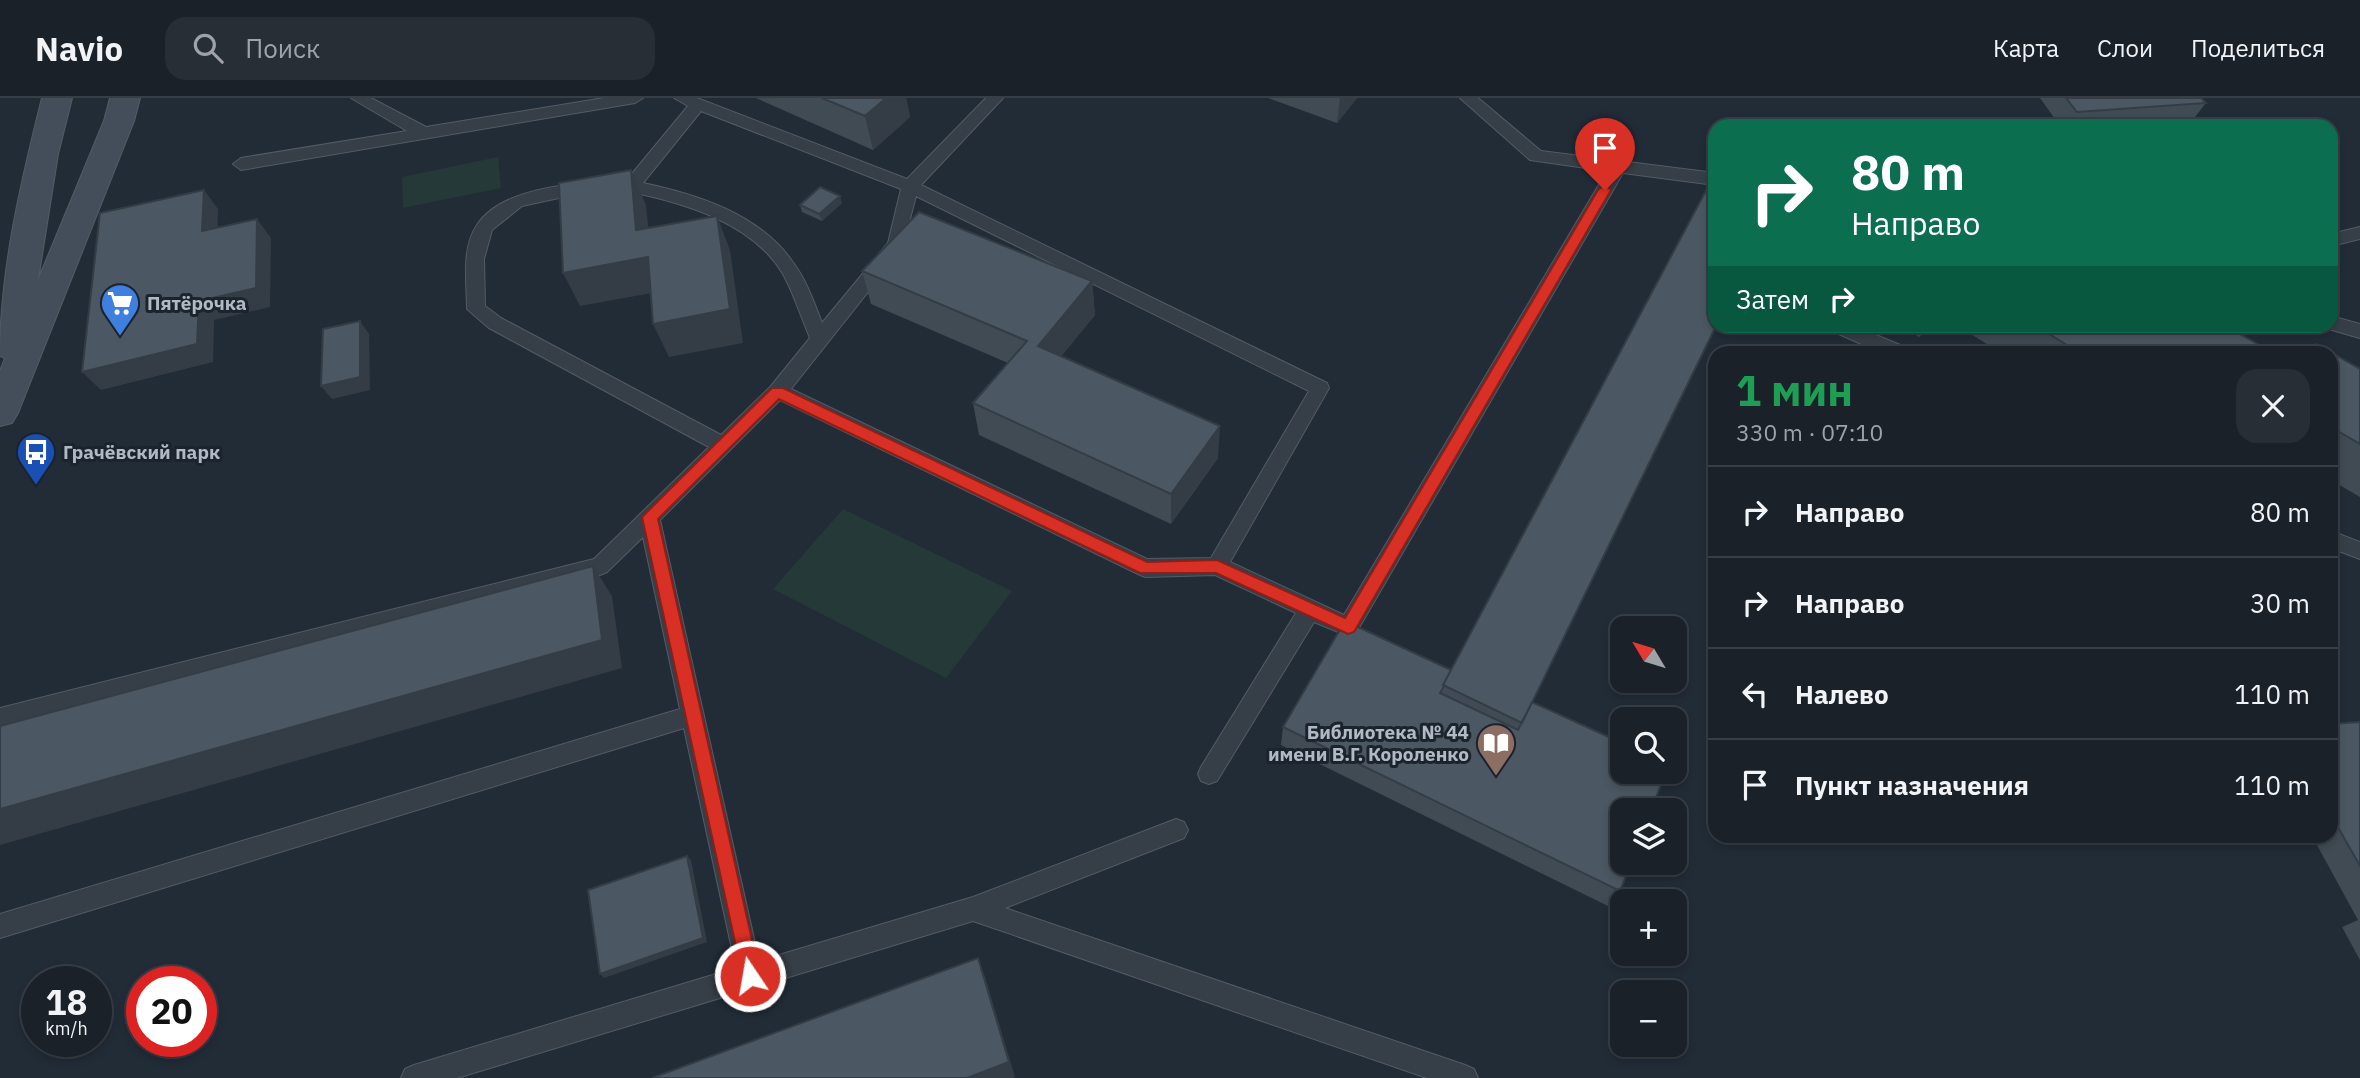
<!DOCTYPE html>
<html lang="ru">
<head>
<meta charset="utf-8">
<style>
  body { margin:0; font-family:"IBM Plex Sans",sans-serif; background:#272e35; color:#f1f3f6; height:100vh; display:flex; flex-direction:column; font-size:26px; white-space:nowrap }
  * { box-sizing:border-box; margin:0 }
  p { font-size:23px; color:#9fa3a8 }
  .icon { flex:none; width:38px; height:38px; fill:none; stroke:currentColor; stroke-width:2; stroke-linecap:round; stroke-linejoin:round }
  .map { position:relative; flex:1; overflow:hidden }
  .details { position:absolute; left:1708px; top:248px; width:630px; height:497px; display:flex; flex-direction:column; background:#1a2129; border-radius:21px; box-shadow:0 4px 10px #0003,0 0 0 2px #383e46 }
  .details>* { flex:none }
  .hud { position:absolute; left:1708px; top:21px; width:630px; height:214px; border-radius:21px; box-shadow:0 4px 10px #0003,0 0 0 2px #383e46; background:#0b6e4f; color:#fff; overflow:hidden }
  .needle { width:46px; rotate:308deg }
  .buttons { position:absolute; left:1610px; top:518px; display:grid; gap:14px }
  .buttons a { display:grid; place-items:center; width:77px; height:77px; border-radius:14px; background:#1a2129; box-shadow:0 4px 10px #0003,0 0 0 2px #383e46; font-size:35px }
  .speed { position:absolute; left:21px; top:868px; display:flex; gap:14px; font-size:35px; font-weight:700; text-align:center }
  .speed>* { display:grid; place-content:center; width:91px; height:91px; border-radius:50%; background:#1a2129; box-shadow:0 4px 10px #0003,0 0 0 2px #383e46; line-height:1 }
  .speed small { font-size:18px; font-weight:400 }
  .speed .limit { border:10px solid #d22; background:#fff; color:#111 }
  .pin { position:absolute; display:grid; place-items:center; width:60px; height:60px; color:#fff; margin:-72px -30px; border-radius:50% 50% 50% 0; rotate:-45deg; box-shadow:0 0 7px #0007 }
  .pin .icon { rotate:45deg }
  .me { position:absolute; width:77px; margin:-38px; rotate:348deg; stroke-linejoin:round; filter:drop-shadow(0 0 5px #0008) }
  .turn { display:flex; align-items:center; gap:24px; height:147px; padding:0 28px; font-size:32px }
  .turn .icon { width:91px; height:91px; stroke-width:2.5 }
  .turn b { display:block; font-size:49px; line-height:60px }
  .then { display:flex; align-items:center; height:66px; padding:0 28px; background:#0003; gap:14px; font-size:26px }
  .round { display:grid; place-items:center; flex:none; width:74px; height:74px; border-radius:21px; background:#272e35 }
  .overview { display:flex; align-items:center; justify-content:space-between; height:119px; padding:0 28px }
  h1 { font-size:42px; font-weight:700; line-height:52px; color:#1e9e55 }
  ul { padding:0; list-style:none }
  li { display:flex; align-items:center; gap:21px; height:91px; padding:0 28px; border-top:2px solid #383e46 }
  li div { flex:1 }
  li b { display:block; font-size:26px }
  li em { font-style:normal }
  header { display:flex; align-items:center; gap:42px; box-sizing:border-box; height:98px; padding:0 35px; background:#1a2129; border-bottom:2px solid #383e46 }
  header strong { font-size:33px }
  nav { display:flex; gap:38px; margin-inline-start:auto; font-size:24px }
  .search { width:490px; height:63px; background:#272e35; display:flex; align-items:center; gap:18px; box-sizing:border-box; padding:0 24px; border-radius:21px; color:#9fa3a8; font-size:26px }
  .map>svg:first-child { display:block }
  .green { fill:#253939 }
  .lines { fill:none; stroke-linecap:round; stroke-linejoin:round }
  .lane-casing { stroke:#535c65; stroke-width:2 }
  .secondary-casing { stroke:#535c65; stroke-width:2 }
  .lane { fill:#363e47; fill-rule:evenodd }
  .secondary { fill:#444d5a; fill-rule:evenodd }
  .wall { fill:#404b54 }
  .shaded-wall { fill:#343d45 }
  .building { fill:#4b5762; stroke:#343d45; stroke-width:2 }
  .route { fill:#d93025; stroke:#8d1f18; stroke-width:2 }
  .labels { text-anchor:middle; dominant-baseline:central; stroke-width:6; stroke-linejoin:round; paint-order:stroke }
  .poi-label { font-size:19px; font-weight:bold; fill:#b0b9c4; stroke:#1b232c; text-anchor:start }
</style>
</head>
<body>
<header>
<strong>Navio</strong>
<div class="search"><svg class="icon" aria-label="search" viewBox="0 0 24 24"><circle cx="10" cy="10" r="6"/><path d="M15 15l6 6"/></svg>Поиск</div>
<nav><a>Карта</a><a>Слои</a><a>Поделиться</a></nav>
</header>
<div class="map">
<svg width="2360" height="980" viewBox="0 0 2360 980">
  <rect width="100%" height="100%" fill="#222c37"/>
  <path class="green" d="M498,59L501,90L403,110L402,79Z
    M843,411L1012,493L946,580L773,491Z"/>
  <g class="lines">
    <g class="lane-casing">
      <path id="lane" d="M351,0H371L426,29L604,0H643L635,5L241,72L233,66L241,60L407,33Z
        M674,0H697L907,81L986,0H1003L921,87L1327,285L1329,290L1230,464L1344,517L1607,73L1530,62L1460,0H1478L1541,53L1715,75V87L1623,75L1356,535L1348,538L1314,524L1217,683L1209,686L1201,683L1198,676L1201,669L1296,515L1215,477L1145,479L1138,476L780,302L660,422L759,863L973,799L1176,721L1184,724L1188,732L1184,740L1005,810L1465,967L1474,971L1478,980H1427L973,823L457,980H401L405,971L414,967L736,870L684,630L0,840V816L680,611L643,439L607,474L600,477L0,630V610L594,461L709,349L489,230L467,211C467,185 461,150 477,127C503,87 584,84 626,83L688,8ZM701,13L901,91L888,145L822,225C814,204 806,181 792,163C759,116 696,96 643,85ZM631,94C684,105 753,125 783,176C794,196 801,219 810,240L771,288L721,337L501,220L485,208L484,161L492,132L522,108L577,96ZM916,98L1309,293L1211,460L1147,461L791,291L902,151Z
        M2360,129V141L2331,148V136Z
        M2331,218L2360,226V240L2325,230L2323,228H2331Z
        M1829,228H1854L1910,251L1912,256H1884L1832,233Z
        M2331,433L2360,444V461L2331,450Z"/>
    </g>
    <g class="secondary-casing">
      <path id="secondary" d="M42,0H72L58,56L38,182L104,23L110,0H140L134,23L18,315L12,325L0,328V273L5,260L0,258C0,172 21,84 42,0Z"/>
    </g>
    <use href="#lane" class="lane"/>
    <use href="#secondary" class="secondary"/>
  </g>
  <path class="wall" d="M756,0H906L910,19L873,52Z
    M1268,0H1357L1337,25Z
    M2040,0H2201L2206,5L2191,24L2137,28H2060Z
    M842,105L822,123L802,114L800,107Z
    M862,173L1092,183L1095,217L1061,258L1218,360L1171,426L979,337L973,305L1008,265L871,206Z
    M1902,228H1932L1919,239Z
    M1958,228H2226L2275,256H2003Z
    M2331,256L2360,271V399L2331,382Z
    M1451,572L1532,604L1620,793L1608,808L1281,647L1283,629Z
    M2360,624V862L2342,829L2358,822L2312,738H2331V626Z"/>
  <path class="shaded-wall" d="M886,0H906L910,19L873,52L865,18Z
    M1340,0H1357L1337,25Z
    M631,72L646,107L652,166L636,132Z
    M204,92L218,111L217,152L202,133Z
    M840,98L842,105L822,123L819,116Z
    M717,118L730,152L743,245L669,259L653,226Z
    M257,121L271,140L270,209L214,222L213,264L101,292L82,274Z
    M648,159L663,193L580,208L563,175Z
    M1092,183L1095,217L1043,281L1038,248Z
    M360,223L369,236L370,292L332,301L321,288Z
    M1926,228H1932L1919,239Z
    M1220,328L1218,360L1171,426V396Z
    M593,468L612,498L622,570L0,747V711Z
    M687,758L691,762L707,844L604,880L600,876Z
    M978,860L985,879L1015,979L1013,980H967Z"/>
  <path class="building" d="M822,0H886L865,18Z
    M2066,0H2201L2206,5L2077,14Z
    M631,72L636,132L717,118L730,211L653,226L648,159L563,175L559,85Z
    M1709,87L1715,89L1716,228L1522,625L1443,587Z
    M820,89L840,98L819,116L800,107Z
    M204,92L202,133L257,121L256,190L199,203L197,246L82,274L100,115Z
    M919,114L1092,183L1038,248L1220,328L1171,396L973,305L1027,243L862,173Z
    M360,223V279L321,288L323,231Z
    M2036,228H2226L2275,256H2144L2134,250L2127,256H2082Z
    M2316,246L2360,271V346L2331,329V256H2306Z
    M593,468L602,542L0,711V628Z
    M1345,523L1451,572L1443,587L1444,588L1440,595L1518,632L1532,604L1622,645V674H1666L1651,712H1622V765H1631L1620,793L1283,629Z
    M2360,624V768L2331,717V626Z
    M687,758L703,840L600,876L588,792Z
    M978,860L1009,964L967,980H652Z"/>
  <path class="route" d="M1605,87L1611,92L1354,534L1348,536L1216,475H1140L779,301L658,421L760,878L757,885L750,888L744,885L642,419L772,290H783L1147,464L1217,462L1345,520L1598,92Z"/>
  <defs>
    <g id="supermarket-pin" transform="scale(2.0125)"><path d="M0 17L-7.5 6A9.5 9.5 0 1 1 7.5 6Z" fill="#3f7fe0" stroke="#1b232c"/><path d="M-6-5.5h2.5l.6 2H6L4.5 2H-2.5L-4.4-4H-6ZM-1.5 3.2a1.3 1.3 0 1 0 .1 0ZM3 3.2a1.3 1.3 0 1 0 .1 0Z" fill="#fff"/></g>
    <g id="bus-pin" transform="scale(2.0125)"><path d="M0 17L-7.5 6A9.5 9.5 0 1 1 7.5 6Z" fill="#1a4fb4" stroke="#1b232c"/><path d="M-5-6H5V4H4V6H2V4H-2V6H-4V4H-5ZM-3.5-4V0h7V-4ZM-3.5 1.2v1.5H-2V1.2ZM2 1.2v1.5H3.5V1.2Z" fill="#fff"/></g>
    <g id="library-pin" transform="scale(2.0125)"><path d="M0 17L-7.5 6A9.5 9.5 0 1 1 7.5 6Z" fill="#8d6e63" stroke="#1b232c"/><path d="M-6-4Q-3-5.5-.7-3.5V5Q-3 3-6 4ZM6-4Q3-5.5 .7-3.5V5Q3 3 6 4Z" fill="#fff"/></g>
  </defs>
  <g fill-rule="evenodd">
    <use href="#supermarket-pin" x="120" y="205"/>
    <use href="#bus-pin" x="36" y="354"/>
    <use href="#library-pin" x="1496" y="645"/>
  </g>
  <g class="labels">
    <g class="poi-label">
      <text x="147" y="205">Пятёрочка</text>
      <text x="63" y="354">Грачёвский парк</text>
      <text x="1469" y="634" text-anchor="end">Библиотека № 44<tspan x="1469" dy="22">имени В.Г. Короленко</tspan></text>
    </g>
  </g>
</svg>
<div class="buttons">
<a><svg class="needle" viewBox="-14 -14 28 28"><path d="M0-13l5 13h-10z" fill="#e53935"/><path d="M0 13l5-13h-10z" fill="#9fa3a8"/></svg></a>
<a><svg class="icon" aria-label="search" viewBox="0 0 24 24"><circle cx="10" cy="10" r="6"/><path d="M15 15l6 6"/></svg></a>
<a><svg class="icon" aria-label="layers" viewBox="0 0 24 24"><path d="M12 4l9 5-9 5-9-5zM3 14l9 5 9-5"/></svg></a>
<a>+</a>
<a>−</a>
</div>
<div class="speed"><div>18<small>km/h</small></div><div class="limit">20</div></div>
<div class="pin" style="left:1605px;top:92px;background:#d93025"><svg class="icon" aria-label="arrive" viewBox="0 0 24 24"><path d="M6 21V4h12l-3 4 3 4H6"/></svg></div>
<svg class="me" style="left:750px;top:878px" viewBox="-20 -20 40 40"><circle r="17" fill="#d93025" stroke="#fff" stroke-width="3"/><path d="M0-11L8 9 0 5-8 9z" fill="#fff"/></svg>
<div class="hud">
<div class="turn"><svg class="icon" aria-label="right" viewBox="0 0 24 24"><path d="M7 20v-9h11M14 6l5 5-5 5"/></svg><div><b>80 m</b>Направо</div></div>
<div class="then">Затем<svg class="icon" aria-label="right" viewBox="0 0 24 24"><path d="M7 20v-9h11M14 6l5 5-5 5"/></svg></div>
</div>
<section class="details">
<div class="overview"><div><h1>1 мин</h1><p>330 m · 07:10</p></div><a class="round"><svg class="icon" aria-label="close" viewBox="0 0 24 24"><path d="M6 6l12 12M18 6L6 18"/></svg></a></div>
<ul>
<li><svg class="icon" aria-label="right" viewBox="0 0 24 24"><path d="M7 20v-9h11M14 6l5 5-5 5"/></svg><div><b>Направо</b></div><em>80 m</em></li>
<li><svg class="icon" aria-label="right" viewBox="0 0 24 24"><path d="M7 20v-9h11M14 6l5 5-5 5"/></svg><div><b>Направо</b></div><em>30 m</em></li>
<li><svg class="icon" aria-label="left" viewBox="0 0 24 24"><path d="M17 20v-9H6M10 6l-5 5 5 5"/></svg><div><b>Налево</b></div><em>110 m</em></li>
<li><svg class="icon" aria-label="arrive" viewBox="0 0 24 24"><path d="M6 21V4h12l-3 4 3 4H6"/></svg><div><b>Пункт назначения</b></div><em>110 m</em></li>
</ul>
</section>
</div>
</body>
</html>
